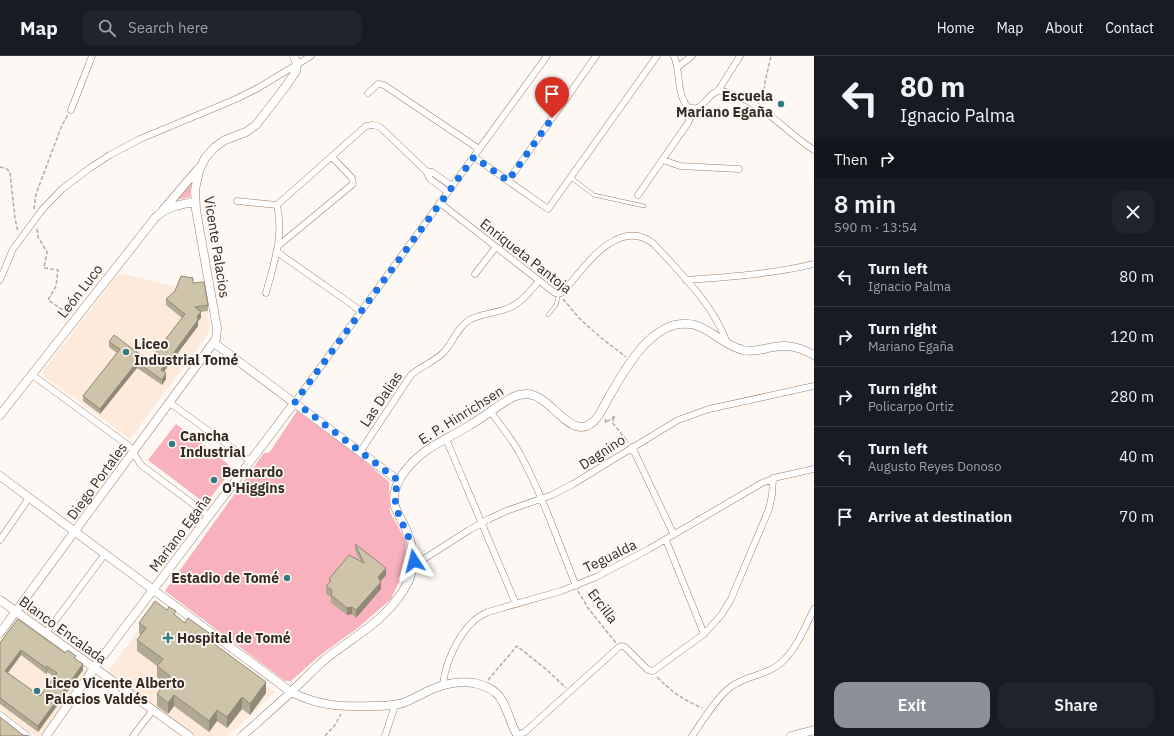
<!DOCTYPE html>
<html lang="en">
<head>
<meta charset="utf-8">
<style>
  body { margin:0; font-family:"IBM Plex Sans",sans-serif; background:#20242c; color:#f1f3f6; height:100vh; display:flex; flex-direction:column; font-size:15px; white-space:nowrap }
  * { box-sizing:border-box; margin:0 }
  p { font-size:13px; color:#9ea1a6 }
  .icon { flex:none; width:22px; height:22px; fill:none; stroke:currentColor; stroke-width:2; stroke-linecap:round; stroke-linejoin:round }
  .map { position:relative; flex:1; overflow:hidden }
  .panel { display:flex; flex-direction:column; background:#171b24; width:360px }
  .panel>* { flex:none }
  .guide { background:#171b24; color:#f1f3f6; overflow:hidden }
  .pin { position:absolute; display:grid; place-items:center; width:34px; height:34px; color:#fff; margin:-41px -17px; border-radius:50% 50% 50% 0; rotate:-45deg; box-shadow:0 0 4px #0007 }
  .pin .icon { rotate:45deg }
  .me { position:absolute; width:44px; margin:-22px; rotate:351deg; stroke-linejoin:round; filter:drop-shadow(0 0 3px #0008) }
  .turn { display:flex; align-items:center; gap:14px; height:84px; padding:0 20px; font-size:18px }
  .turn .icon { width:52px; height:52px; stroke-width:2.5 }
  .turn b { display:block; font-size:28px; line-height:34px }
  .then { display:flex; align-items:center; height:38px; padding:0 20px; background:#0003; gap:8px; font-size:15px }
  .round { display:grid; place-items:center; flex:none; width:42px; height:42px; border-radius:12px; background:#20242c }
  .overview { display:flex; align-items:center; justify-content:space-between; height:68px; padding:0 20px }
  h1 { font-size:24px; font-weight:600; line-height:30px }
  .primary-button { display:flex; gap:8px; margin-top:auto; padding:8px 20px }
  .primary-button a { flex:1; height:46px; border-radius:12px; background:#8c9099; color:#fff; font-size:16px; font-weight:600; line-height:46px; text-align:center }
  .primary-button a+a { background:#20242c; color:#f1f3f6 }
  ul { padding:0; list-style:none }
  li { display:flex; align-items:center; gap:12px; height:60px; padding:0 20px; border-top:1px solid #363941 }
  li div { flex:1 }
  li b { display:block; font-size:15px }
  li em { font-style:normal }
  header { display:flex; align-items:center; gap:24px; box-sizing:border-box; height:56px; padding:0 20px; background:#171b24; border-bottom:1px solid #363941 }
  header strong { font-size:19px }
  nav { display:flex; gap:22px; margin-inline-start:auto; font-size:14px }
  .search { width:280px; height:36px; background:#20242c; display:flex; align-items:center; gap:10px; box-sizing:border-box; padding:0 14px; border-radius:12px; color:#9ea1a6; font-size:15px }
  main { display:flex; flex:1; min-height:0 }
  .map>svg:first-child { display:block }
  .built { fill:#fdeadb }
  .green { fill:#f8b1bd }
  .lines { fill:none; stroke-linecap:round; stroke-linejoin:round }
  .lane-casing { stroke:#97816e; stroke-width:4 }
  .street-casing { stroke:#97816e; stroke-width:7 }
  .secondary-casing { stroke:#97816e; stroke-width:9 }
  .path { stroke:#b2aca6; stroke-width:1.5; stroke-dasharray:4 2; stroke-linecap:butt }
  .lane { stroke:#fff; stroke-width:3 }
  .street { stroke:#fff; stroke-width:6 }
  .secondary { stroke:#fff; stroke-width:8 }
  .wall { fill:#b1a991; fill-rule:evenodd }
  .shaded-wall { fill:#908976 }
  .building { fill:#cec4a9; stroke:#908976; fill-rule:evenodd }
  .route { stroke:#1a73e8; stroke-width:7; stroke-dasharray:0 12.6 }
  .poi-dot { fill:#317a7f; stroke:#fdf8f3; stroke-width:1.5 }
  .labels { text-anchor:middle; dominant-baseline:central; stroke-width:3.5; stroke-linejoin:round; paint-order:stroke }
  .poi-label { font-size:14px; font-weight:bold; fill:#342b24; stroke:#fdf8f3; text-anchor:start }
  .street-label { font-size:14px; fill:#342b24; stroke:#fdf8f3 }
</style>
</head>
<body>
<header>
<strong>Map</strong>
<div class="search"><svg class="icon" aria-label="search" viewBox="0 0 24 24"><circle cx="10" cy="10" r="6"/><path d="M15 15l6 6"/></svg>Search here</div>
<nav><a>Home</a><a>Map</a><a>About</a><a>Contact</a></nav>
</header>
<main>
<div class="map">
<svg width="814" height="680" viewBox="0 0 814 680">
  <rect width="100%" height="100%" fill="#fdf8f3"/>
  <path class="built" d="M119,217L186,233L204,231L210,271L209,277L130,383L44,320L43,315Z
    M157,548L275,636L228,680H195L108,616Z
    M16,562L89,615L41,680H35L0,654V583Z"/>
  <path class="green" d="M191,125L190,141L175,144Z
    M297,355L360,401L389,426L390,456L405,483L407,509L391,543L359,571L319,600L291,625H285L165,535L264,397H269Z
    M176,368L233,412L206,448L148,404Z"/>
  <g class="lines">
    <g class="lane-casing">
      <path id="lane" d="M570,121L594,139L644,150
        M548,259L556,249L559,237"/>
    </g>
    <g class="street-casing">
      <path id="street" d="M674,0C681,16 676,38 688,51C705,58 706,35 721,35C726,35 731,38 736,40C767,51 787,77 814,94
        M678,11L692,0
        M718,35L740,0
        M368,37L378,28L384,29L479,93
        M71,54L92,0
        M474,101L548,153L657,0
        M663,104L680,110L739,113
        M426,115L432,116L452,130
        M508,125L596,0
        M638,139L688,67L694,53
        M237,145L277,149L366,70L373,69L380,71L426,115L430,123L448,136
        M440,147L555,237H561L564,235C583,212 619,159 654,188C681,218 713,248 727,287
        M278,190L353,128L352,122L332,101
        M277,196L361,255
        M475,218L496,191
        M0,224L13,193L42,154L62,133L90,112L110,99L140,83L236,43L258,32L311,0
        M686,224C728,221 773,218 814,208
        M266,237C274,206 284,181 277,149
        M31,318L129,390L141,409L209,460
        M295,346L547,0
        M170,347L250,405
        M491,356C500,369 511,382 519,396C542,438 558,485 576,530
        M446,383L516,548
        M632,391L674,479
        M360,396L411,319C421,310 434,306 444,296C453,286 458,270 471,263C482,258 495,257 506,253C521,248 529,236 539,225
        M0,484L29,442
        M666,484L704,578
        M413,510L469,474L489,463L506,455L552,439L573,428L678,364L709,353L814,330
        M46,577L105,498
        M443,628C446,603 463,566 488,556L561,535L596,521L649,493L762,427L778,421L814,413
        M133,680L153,654
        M385,680L395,649
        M516,680L525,676L619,591L622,590L625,591L648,614L653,615L704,578L722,558L731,543L769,453L772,439L773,422
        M692,680C702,666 718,639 732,630C748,619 768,619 782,606C797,592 805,571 814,553"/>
    </g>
    <g class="secondary-casing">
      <path id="secondary" d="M163,154L198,113
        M214,287L399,425
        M0,359L155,162C166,151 180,148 195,146
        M0,420L291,636C319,650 341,651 371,650C380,650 390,650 399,648C406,647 412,643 418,640C437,630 453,624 474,627C482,629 490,631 496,637C507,646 509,667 518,680
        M0,544L189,680
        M0,577L216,283L217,272L196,154L195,134L199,115L205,102L215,91L225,84L246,76L256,69L286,30L296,15L297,8L294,0
        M0,660L26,680
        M46,680L97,608L295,346
        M242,680C260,664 279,648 296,631C305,623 313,614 322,606C353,580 390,564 409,524C417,505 413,487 404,469C401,463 397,457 395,450C390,429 408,409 423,397C437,386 454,379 470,369C484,361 498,349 513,341C517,339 522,338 527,338C554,339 574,395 599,359C617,328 649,257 695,269C712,274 725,290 743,294C751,296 757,294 764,293C786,288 795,289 814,299
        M791,680L814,674"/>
    </g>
    <path class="path" d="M763,46L765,26L771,0
      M0,111L7,113L10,117L15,162L18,176
      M34,153L36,138L62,69L68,59
      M37,173L38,181L47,196L44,212L58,214L56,230L48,244L69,258
      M563,243L580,263L600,281L626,301
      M606,363L605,367L615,360L612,366L628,386
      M578,535L588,552L616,587
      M657,621C672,636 682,643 702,652
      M488,624L517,590L547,614L566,632
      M325,680L335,669L341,658"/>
    <use href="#lane" class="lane"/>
    <use href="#street" class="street"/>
    <use href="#secondary" class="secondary"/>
  </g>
  <path class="wall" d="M193,227L208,249V255L200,256L201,262L198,265V270L164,316L166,323L162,329L137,312L100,358L83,345V340L117,297L109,291V286L149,305L182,262L166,249V243Z
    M355,488L386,519L381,525V533L356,562L352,558L347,559L331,547V541L326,538V530L329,527V523L360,504L355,495Z
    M167,554L209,585L266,637L250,659L242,653L227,672L217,665L209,676L174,650L168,658L157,650V638L165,627L157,621V610L137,595V584L141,579L139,578V567Z
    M0,587L65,597L76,604L83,614L38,676L0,648ZM21,599L46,618L47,616L54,621L40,640L8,617Z"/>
  <path class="shaded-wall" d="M201,256V262L198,265V270L161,319V314L197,260Z
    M137,306V312L100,358V353Z
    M166,317V323L162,329V324Z
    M386,512V519L378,528V521Z
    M381,526V533L356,562V554Z
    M352,551V558L347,559V552Z
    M209,577V588L206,582Z
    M21,594V599L5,620V615Z
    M83,608V614L38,676V670Z
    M47,610V616L46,618V612Z
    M266,626V637L250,659V648Z
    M174,639V650L168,658V647Z
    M242,641V653L227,672V661Z
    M217,654V665L209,676V665Z"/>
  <path class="building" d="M181,220L193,222V227L204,226L208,249L195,251L201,256L197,260L198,264L161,314L166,317L162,324L137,306L100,353L83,340L120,293L109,286L114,279L149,305L185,258L166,243L175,235Z
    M355,488L386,512L378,521L381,526L356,554L352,551L347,552L331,539L332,534L326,530L331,525L329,523L349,499L364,507Z
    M155,545L167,554L169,551L176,555L174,558L185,567L188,562L209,577L206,582L266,626L250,648L242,641L227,661L217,654L209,665L174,639L168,647L157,638L170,620L157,610L163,603L137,584L146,572L139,567Z
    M18,563L65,597L68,594L76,600L74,602L83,608L38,670L0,642V587ZM21,594L46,612L47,610L57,617L40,640L5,615Z
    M0,661L23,679L29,680H0Z"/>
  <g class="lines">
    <path class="route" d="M414,505C414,475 385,454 399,425L295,346L474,101L508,125L552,62"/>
  </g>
  <g class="poi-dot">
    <circle cx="781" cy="48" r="4"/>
    <circle cx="126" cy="296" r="4"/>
    <circle cx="172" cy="388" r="4"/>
    <circle cx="214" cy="424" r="4"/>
    <circle cx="287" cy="522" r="4"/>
    <path d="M166 576h4v4h4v4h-4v4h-4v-4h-4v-4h4z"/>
    <circle cx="37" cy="635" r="4"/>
  </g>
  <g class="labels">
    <g class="poi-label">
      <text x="773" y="40" text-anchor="end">Escuela<tspan x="773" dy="16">Mariano Egaña</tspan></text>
      <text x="134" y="288">Liceo<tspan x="134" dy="16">Industrial Tomé</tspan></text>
      <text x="180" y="380">Cancha<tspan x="180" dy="16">Industrial</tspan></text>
      <text x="222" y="416">Bernardo<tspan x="222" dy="16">O'Higgins</tspan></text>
      <text x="279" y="522" text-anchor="end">Estadio de Tomé</text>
      <text x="177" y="582">Hospital de Tomé</text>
      <text x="45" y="627">Liceo Vicente Alberto<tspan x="45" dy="16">Palacios Valdés</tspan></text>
    </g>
    <g class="street-label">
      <text transform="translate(217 191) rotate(81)">Vicente Palacios</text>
      <text transform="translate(526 200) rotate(38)">Enriqueta Pantoja</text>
      <text transform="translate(80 235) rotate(-52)">León Luco</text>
      <text transform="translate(381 343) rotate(-56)">Las Dalias</text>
      <text transform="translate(461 359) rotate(-32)">E. P. Hinrichsen</text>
      <text transform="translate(602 396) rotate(-33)">Dagnino</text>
      <text transform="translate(97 425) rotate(-54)">Diego Portales</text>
      <text transform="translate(180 477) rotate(-53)">Mariano Egaña</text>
      <text transform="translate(610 500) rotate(-26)">Tegualda</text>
      <text transform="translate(603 550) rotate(53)">Ercilla</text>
      <text transform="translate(63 574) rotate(36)">Blanco Encalada</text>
    </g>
  </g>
</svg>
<div class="pin" style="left:552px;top:62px;background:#d93025"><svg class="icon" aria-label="arrive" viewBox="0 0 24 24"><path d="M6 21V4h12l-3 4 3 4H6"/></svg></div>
<svg class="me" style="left:414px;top:505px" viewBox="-20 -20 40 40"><path d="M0-17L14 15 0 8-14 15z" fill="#1a73e8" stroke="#fff" stroke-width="4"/></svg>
</div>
<section class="panel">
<div class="guide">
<div class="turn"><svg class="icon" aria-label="left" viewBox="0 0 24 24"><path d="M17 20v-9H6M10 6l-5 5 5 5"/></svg><div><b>80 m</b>Ignacio Palma</div></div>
<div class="then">Then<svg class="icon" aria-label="right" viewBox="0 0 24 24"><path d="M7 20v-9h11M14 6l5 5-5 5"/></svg></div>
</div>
<div class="overview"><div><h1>8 min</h1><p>590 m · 13:54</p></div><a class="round"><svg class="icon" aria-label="close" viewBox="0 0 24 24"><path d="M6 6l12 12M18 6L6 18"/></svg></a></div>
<ul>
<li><svg class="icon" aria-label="left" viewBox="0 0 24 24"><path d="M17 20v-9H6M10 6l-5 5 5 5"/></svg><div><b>Turn left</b><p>Ignacio Palma</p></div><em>80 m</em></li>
<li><svg class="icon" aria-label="right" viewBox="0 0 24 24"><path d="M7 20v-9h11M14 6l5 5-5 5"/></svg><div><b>Turn right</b><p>Mariano Egaña</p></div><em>120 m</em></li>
<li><svg class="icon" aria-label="right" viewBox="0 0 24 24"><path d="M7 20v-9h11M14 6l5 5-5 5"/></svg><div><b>Turn right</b><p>Policarpo Ortiz</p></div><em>280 m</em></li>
<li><svg class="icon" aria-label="left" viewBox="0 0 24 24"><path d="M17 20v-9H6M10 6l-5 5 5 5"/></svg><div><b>Turn left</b><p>Augusto Reyes Donoso</p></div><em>40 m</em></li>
<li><svg class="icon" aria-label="arrive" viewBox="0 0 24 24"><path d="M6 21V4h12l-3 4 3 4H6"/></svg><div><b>Arrive at destination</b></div><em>70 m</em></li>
</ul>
<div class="primary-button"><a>Exit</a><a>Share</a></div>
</section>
</main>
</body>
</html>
